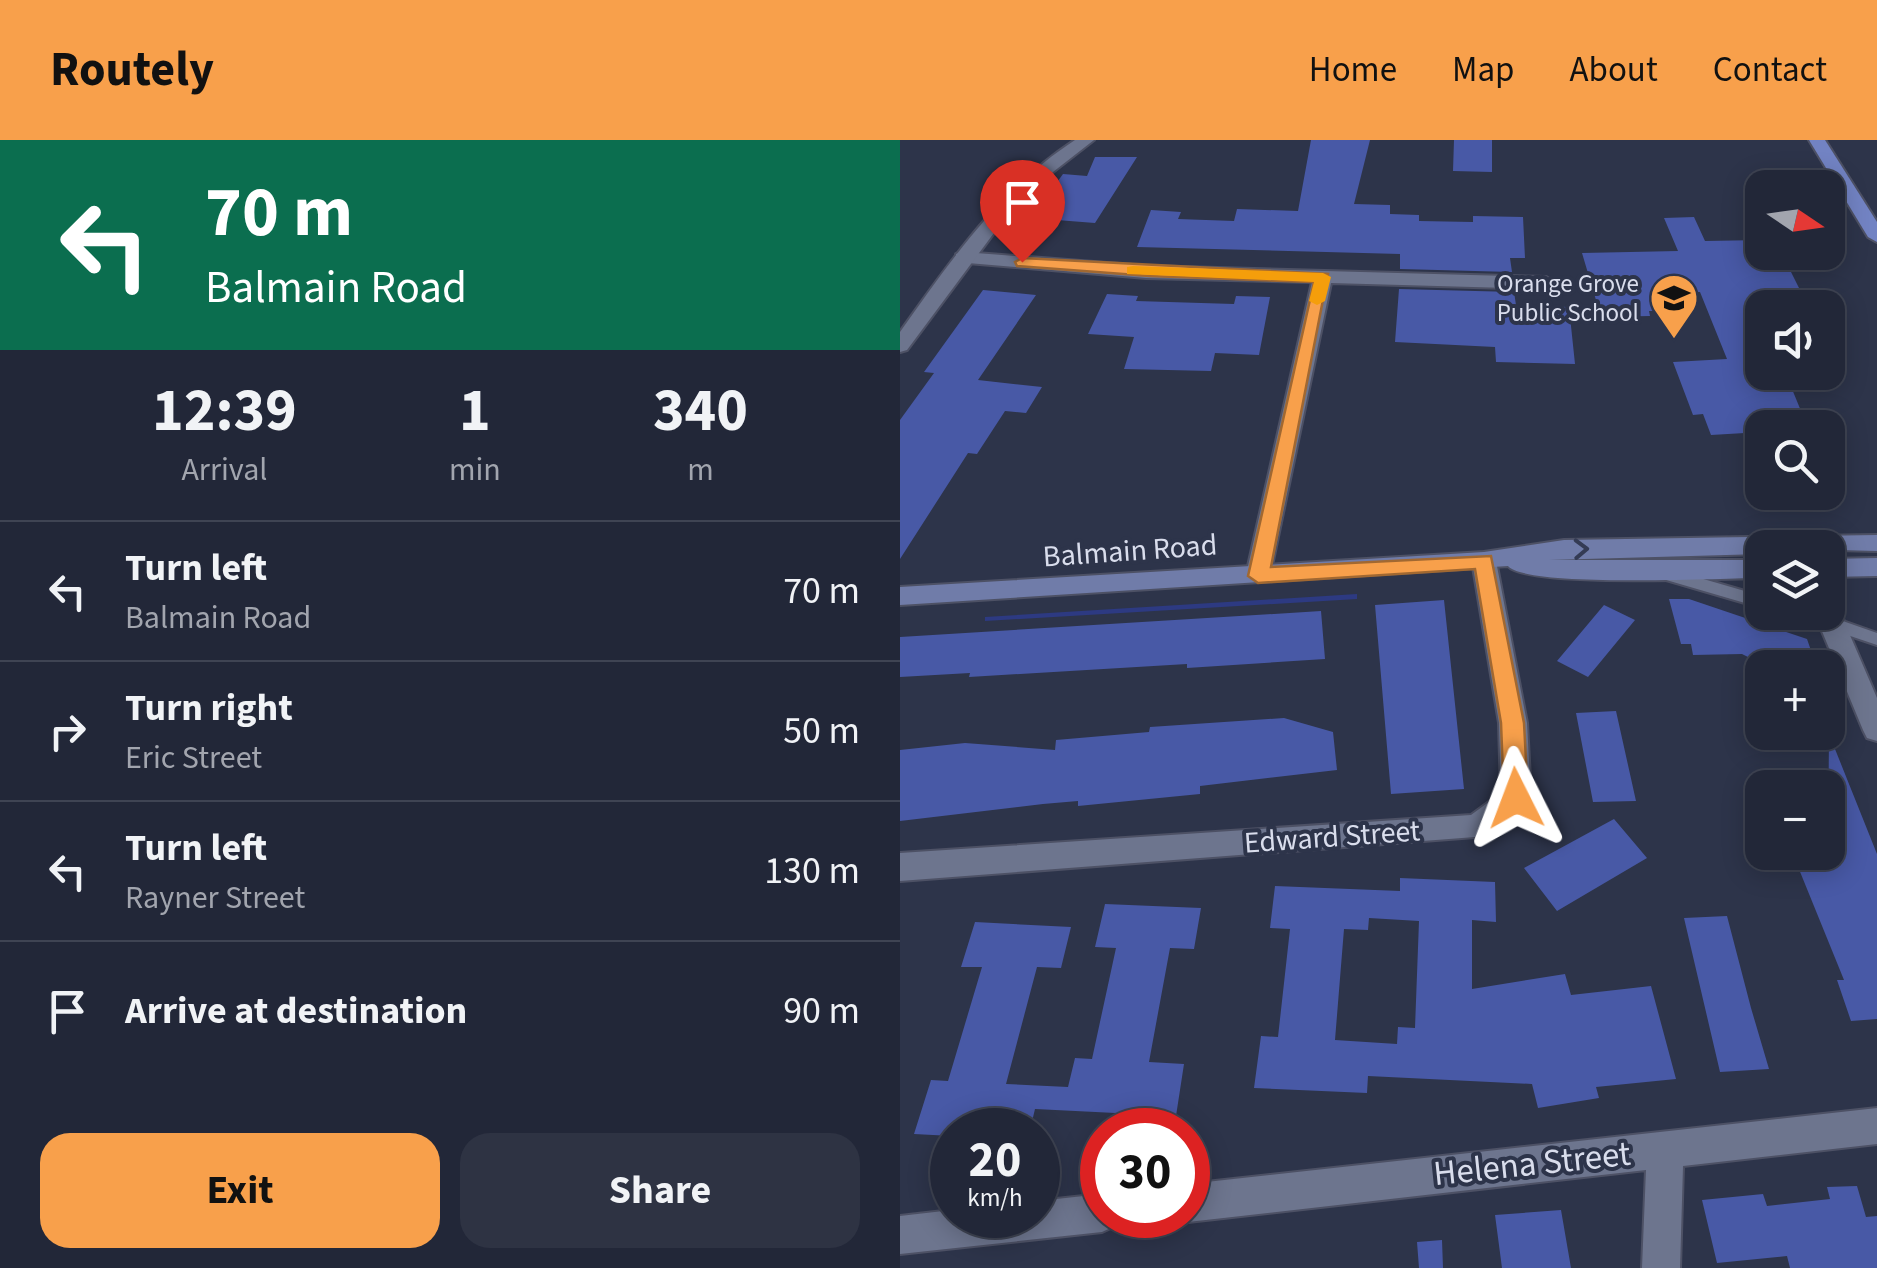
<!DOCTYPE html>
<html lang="en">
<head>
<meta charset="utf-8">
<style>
  body { margin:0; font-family:"Source Sans 3",sans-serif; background:#2e3343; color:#f1f3f6; height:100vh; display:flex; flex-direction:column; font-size:38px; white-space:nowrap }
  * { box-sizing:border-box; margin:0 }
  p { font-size:32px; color:#a2a5ae }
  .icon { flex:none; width:55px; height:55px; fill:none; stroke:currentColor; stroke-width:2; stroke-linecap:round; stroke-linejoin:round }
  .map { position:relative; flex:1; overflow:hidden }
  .side { display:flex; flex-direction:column; background:#222738; width:900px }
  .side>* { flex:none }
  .guide { background:#0b6e4f; color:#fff; overflow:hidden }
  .needle { width:65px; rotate:103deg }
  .buttons { position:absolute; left:845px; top:30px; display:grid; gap:20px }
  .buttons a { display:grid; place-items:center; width:100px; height:100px; border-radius:20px; background:#222738; box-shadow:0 5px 25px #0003,0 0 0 2px #3f4453; font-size:50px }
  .speed { position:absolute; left:30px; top:968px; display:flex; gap:20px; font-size:50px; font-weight:700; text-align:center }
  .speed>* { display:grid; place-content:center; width:130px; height:130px; border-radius:50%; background:#222738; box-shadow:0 5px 25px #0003,0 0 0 2px #3f4453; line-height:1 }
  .speed small { font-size:25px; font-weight:400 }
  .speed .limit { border:15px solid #d22; background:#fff; color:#111 }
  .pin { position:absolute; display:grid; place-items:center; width:85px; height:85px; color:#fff; margin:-102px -42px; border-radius:50% 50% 50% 0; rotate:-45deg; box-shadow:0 0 10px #0007 }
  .pin .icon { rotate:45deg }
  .me { position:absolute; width:110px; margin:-55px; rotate:357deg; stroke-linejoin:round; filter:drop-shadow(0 0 8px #0008) }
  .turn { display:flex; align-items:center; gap:35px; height:210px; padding:0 40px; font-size:45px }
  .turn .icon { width:130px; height:130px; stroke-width:2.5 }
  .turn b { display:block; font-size:70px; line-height:85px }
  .eta { display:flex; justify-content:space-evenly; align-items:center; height:170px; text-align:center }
  .eta b { font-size:60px; font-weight:700; line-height:70px }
  .action { display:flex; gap:20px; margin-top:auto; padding:20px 40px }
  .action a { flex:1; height:115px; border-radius:30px; background:#f8a04b; color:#111; font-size:40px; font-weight:700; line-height:115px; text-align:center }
  .action a+a { background:#2e3343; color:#f1f3f6 }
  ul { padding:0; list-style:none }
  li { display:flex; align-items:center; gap:30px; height:140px; padding:0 40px; border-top:2px solid #3f4453 }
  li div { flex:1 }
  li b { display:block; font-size:38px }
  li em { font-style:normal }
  header { display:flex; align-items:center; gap:60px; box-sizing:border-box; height:140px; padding:0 50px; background:#f8a04b; color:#111 }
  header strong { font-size:48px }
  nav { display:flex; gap:55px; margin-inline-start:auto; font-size:35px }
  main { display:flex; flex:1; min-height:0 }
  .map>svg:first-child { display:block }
  .green { fill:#2d3a82 }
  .building { fill:#4859a6; fill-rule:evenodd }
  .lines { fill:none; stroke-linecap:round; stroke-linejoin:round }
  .service-casing { stroke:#4d5165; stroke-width:4 }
  .minor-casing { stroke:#4d5165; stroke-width:4 }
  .tertiary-casing { stroke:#4d5165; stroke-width:4 }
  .secondary-casing { stroke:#4d5165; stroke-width:4 }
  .primary-casing { stroke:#4d5165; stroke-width:4 }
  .service { fill:#6d758e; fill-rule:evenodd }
  .minor { fill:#6d758e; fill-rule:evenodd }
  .tertiary { fill:#6d758e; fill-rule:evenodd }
  .secondary { fill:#707ca9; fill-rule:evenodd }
  .primary { fill:#7283c3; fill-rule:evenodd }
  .oneway { stroke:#343b54 }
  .route { fill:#f8a04b; stroke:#a16831; stroke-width:2.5 }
  .slow { fill:#f59e0b }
  .labels { text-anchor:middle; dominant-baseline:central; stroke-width:8; stroke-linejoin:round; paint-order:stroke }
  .far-poi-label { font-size:25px; fill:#d9ddec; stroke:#2d344a; text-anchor:end }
  .street-label { font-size:30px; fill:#d9ddec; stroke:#2d344a }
  .near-street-label { font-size:35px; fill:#d9ddec; stroke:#2d344a }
</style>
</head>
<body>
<header>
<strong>Routely</strong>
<nav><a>Home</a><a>Map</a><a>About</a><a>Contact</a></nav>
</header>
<main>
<section class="side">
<div class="guide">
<div class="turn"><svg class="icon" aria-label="left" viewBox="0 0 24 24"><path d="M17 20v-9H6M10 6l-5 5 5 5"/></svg><div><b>70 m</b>Balmain Road</div></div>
</div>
<div class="eta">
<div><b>12:39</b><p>Arrival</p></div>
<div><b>1</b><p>min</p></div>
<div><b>340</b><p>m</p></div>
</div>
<ul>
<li><svg class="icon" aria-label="left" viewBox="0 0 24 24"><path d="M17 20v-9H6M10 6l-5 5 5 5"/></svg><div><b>Turn left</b><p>Balmain Road</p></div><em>70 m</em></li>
<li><svg class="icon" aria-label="right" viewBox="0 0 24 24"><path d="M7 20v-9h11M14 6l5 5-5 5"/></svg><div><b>Turn right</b><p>Eric Street</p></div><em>50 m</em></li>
<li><svg class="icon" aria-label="left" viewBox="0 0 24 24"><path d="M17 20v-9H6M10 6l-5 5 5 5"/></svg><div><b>Turn left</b><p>Rayner Street</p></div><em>130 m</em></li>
<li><svg class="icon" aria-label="arrive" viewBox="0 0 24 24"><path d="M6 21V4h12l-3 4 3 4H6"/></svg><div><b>Arrive at destination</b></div><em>90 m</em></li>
</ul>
<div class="action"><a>Exit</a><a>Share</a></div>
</section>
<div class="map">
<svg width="977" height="1128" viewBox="0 0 977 1128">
  <rect width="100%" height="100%" fill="#2d344a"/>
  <path class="green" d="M457,454V459L85,481V477Z"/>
  <path class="building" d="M411,0H470L454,64L490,65V74L519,75V81L573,82V76L623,77L625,118H610L612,132L500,129V114L237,107L251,70L281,72L278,79L334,81L337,69L398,71Z
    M554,0H592V32L553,31Z
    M195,17H237L195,83L131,78L163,34L187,36Z
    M794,77L805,101L862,100V112H881L903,156L862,157V232H885L908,288H862V292L811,295L803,274L793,275L773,222L827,219L800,152L750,153L757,171H749L750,176L701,177L682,113L778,111L764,78Z
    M499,149L614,152L616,165L669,167L675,224L596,222L595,207L495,202Z
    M83,150L136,155L78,240L142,247L126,273L105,271L77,314L68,313L0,419V280L34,233L24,232Z
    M207,154L238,156L236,161L334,164L336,156L370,157L359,215L315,213L311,231L224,229L234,197L188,194Z
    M769,459H789L907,499L917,528H870L842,514L793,515L791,504H781Z
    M544,460L564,649L491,654L475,465Z
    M704,465L735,480L688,537L657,521Z
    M421,471L425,519L287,528V524L69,537L70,533L0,537V497Z
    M716,571L736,661L693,662L676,573Z
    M384,578L433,592L437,630L300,646V654L178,666V661L143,664L0,681V610L65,603L155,610L156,600L249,592L250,587Z
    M929,594L977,714V879L951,881L937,840H944L892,712H928Z
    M714,679L747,718L657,771L624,728Z
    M500,738L595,742L596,782L572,780V849L665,834L671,855L751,846L776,939L696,947L699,958L638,968L632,944L468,936L467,953L354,948L361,896L378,897L390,789L370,788L375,746L500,751ZM469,778L519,781L515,888L498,887L497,904L435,900L444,789L468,790Z
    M205,764L301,768L294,809L270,808L249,922L284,924L276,976L135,969L130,990H52V996L14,994L31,940L48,941L82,827H61L75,782L171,787L161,828L137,827L106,944L168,947L175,918L192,919L216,808L195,807Z
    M827,776L851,868L869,929L820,932L784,778Z
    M957,1046L966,1077L977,1076V1128H890L887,1116L817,1123L802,1060L863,1054L867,1066L930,1059L927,1047Z
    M661,1070L671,1128H602L595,1075Z
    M542,1100L543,1128H519L517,1102Z"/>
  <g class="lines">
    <g class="service-casing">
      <path id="service" d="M762,427L862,456V468L756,437L754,433L756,429Z
        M889,472H917L977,493V505L891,476Z"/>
    </g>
    <g class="minor-casing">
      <path id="minor" d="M63,112L246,126L646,137L656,143L646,149L431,143L370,435L367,441H349L346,435L412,142L246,138L56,122V114Z
        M584,412L596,421L627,583L631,658L626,667L588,696L0,741V713L571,675L601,653L599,583L572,421Z
        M928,463L936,465L940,472L977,558V601L967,598L963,590L914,472H928Z
        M977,968V1004L783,1026L780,1128H742L746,1030L288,1082L274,1075H288V1044Z
        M202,1054V1075H220L215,1086L202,1092L0,1114V1076L52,1070V1075H138V1061Z"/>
    </g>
    <g class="tertiary-casing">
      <path id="tertiary" d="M175,0H194L135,46L111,70L7,210L0,212V192C51,120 100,49 175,0Z"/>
    </g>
    <g class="secondary-casing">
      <path id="secondary" d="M977,395V411L862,408V414L649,420H862V438C823,438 627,448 608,426L0,465V447L584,412L664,400Z
        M977,418V436L928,437V419Z"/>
    </g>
    <g class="primary-casing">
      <path id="primary" d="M909,0H925L977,82V102L968,97Z"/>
    </g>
    <use href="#service" class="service"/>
    <use href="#minor" class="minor"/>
    <use href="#tertiary" class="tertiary"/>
    <use href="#secondary" class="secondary"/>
    <use href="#primary" class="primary"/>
  </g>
  <defs><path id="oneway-chevron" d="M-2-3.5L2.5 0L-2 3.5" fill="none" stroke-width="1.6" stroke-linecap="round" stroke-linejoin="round" transform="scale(2.5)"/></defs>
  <use class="oneway" href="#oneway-chevron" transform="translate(681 409) rotate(-2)"/>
  <path class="route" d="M122,118L428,134L371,427L591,416L624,583L628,658L625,665H607L604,658L601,583L575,429L358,443L348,436L414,142L250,136L117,126L115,122Z"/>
  <path class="slow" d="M233,126L423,133L431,137L425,161L417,165L409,161L414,142L227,134V127Z"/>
  <defs>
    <g id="school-pin" transform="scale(2.5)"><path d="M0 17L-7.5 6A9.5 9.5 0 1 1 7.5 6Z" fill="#f8a04b" stroke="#2d344a"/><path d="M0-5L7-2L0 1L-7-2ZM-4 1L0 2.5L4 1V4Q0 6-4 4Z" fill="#111"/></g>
  </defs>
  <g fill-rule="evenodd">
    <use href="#school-pin" x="774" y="158"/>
  </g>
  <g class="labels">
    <g class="far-poi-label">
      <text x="739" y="144">Orange Grove<tspan x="739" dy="29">Public School</tspan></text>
    </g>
    <g class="street-label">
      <text transform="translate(230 411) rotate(-4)">Balmain Road</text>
      <text transform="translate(432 697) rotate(-4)">Edward Street</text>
    </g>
    <g class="near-street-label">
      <text transform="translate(632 1024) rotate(-6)">Helena Street</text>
    </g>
  </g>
</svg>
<div class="buttons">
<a><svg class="needle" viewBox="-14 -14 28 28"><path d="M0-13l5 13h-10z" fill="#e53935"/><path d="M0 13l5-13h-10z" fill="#a2a5ae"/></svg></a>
<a><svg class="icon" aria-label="sound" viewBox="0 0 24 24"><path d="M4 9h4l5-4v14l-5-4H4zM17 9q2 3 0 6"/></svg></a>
<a><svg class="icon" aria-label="search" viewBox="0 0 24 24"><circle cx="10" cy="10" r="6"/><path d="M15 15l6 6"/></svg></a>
<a><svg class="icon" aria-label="layers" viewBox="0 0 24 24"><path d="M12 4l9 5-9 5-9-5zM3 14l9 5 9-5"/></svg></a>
<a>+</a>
<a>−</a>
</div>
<div class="speed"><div>20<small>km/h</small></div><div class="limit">30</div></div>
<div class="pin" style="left:122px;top:122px;background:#d93025"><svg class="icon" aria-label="arrive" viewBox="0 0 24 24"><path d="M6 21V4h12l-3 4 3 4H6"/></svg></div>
<svg class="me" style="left:616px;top:658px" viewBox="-20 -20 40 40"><path d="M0-17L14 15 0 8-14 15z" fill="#f8a04b" stroke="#fff" stroke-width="4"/></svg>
</div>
</main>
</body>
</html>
